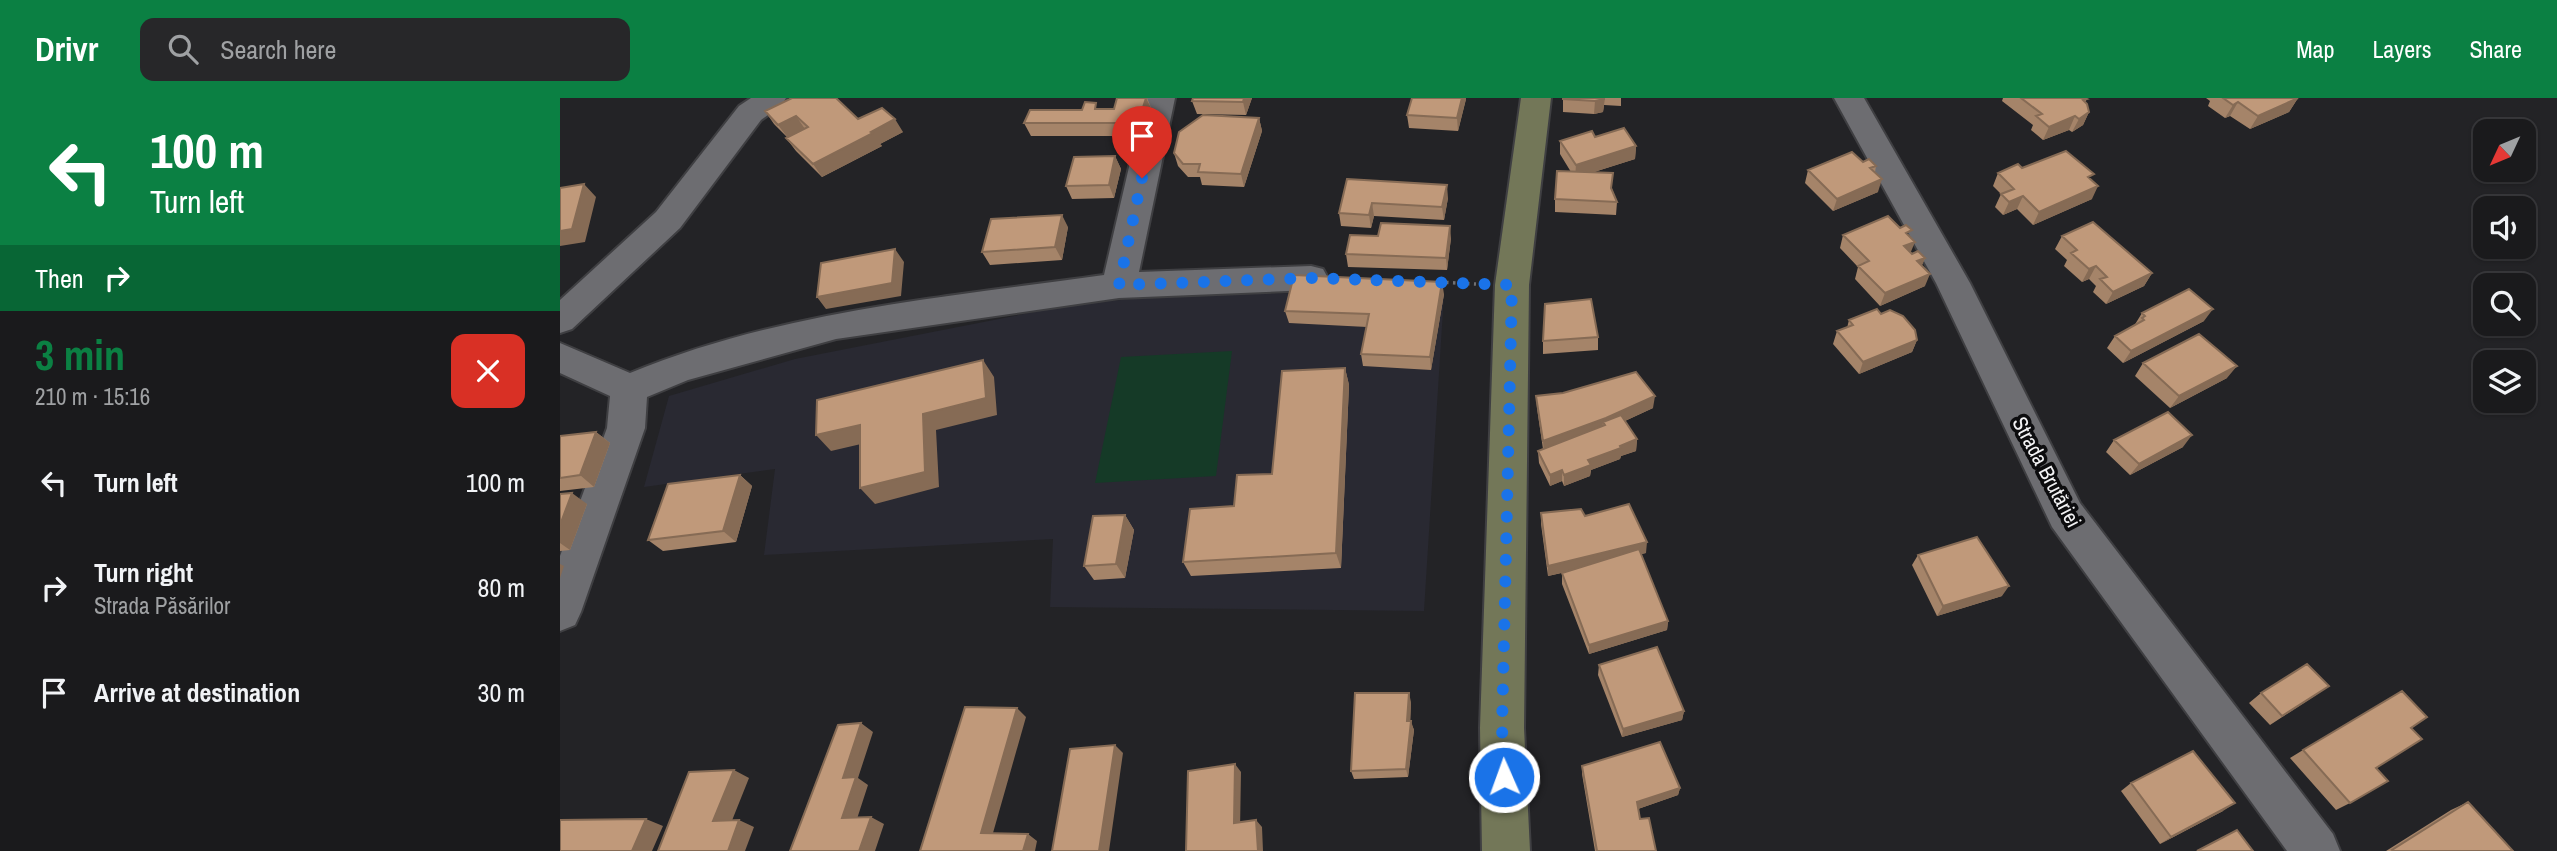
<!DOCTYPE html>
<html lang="en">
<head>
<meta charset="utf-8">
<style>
  body { margin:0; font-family:"Archivo Narrow",sans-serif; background:#272729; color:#f1f3f6; height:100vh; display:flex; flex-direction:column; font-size:26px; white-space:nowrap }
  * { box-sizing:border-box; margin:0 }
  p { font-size:23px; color:#9fa1a3 }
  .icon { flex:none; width:38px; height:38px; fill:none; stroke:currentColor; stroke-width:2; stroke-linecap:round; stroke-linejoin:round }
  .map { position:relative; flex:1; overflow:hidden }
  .sheet { display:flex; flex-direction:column; background:#1a1a1c; width:560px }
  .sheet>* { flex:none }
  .guide { background:#0b8043; color:#fff; overflow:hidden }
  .needle { width:46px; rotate:226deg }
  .controls { position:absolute; left:1913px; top:21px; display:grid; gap:14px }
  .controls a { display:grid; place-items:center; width:63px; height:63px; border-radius:14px; background:#1a1a1c; box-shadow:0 2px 5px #0004,0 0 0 2px #38383b; font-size:35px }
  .pin { position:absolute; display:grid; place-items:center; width:60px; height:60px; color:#fff; margin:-72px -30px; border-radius:50% 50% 50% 0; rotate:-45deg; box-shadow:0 0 7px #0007 }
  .pin .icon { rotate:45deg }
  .me { position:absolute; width:77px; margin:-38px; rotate:358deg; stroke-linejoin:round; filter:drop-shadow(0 0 5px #0008) }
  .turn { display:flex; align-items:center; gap:24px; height:147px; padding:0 35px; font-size:32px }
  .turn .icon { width:91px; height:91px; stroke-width:2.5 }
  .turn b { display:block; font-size:49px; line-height:60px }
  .then { display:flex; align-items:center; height:66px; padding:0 35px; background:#0003; gap:14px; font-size:26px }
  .round { display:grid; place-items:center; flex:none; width:74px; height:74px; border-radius:14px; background:#272729 }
  .head { display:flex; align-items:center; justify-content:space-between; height:119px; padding:0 35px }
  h1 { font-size:42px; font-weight:700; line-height:52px; color:#0b8043 }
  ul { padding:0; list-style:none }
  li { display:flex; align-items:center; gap:21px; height:105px; padding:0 35px }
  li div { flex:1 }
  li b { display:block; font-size:26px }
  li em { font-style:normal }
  header { display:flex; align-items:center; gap:42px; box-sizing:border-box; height:98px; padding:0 35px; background:#0b8043; color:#fff }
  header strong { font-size:33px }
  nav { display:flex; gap:38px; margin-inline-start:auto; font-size:24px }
  .search { width:490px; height:63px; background:#272729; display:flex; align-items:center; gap:18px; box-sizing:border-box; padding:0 24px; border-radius:14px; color:#9fa1a3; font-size:26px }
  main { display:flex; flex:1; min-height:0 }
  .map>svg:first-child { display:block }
  .built { fill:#292932 }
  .green { fill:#153a27 }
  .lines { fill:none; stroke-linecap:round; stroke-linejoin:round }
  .minor-casing { stroke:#3f3f42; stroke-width:4 }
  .secondary-casing { stroke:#3f3f42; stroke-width:4 }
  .path { stroke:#707073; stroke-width:3.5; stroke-dasharray:2.5 4.5; stroke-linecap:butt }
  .minor { fill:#6d6d71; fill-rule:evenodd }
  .secondary { fill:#737758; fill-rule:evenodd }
  .wall { fill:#a58469 }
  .shaded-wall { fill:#866b55 }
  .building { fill:#c0997a; stroke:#866b55; stroke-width:2 }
  .route { stroke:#1a73e8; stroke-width:12; stroke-dasharray:0 21.6 }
  .labels { text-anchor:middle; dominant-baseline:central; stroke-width:7; stroke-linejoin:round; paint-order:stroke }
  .street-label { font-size:21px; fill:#f3f3f5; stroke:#0c0c0e }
</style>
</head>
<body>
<header>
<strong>Drivr</strong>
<div class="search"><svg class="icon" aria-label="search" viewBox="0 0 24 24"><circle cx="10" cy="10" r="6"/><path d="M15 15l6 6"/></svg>Search here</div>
<nav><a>Map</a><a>Layers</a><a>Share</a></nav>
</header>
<main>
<section class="sheet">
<div class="guide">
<div class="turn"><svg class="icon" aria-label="left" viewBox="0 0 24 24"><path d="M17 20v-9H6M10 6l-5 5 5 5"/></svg><div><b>100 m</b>Turn left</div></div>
<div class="then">Then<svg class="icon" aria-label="right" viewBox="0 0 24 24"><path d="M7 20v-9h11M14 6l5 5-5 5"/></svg></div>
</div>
<div class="head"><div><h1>3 min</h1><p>210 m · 15:16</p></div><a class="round" style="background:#d93025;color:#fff"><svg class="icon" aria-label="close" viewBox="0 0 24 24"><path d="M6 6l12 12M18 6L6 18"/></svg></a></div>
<ul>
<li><svg class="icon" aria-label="left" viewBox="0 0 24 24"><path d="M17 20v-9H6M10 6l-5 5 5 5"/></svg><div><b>Turn left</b></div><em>100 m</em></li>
<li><svg class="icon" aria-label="right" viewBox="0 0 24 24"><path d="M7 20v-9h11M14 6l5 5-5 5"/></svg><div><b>Turn right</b><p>Strada Păsărilor</p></div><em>80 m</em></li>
<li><svg class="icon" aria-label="arrive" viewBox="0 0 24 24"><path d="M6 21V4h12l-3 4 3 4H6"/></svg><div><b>Arrive at destination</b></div><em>30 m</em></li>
</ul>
</section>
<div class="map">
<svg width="1997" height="753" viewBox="0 0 1997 753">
  <rect width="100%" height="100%" fill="#232326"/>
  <path class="built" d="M640,195L884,196L864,513L490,509L493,441L204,457L215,371L84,389L109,298L235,261L515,206Z"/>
  <path class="green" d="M672,253L656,378L535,385L561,259Z"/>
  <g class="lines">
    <g class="minor-casing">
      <path id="minor" d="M191,0H226L222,7L201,22L120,130L12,231L0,235V202L96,114L179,8Z
        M585,0H615L579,174L751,168L763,171L768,180L763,189L751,192L559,200L276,241L128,282L87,299L85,330L21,514L15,527L0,533V458L47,330L50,298L0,275V245L70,275C220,213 385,199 544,177Z
        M1274,0H1304L1410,185L1520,405L1773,736L1780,753H1727L1492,429L1376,185Z"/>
    </g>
    <g class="secondary-casing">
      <path id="secondary" d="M961,0H991L969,187L964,630L970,753H922L920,630L935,187Z"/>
    </g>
    <path class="path" d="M879,184L916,186"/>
    <use href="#minor" class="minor"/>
    <use href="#secondary" class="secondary"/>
  </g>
  <path class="wall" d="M557,0H587L592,12L583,38H471L464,25L522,12L554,11Z
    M692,0L686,17L637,16L632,3Z
    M1003,0H1061V8L1044,7L1043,14L1034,16L1003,14Z
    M1443,0H1525L1527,1L1525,4L1529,14L1523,27L1512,34L1509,32L1483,42L1471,32L1473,27L1442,3Z
    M1646,0H1738L1729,14L1690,31L1670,18L1665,20L1648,8L1650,3Z
    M906,1L898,33L849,30L847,17Z
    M205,13L298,21L343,34L320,46L322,48L262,79L236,53L226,40L227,39L214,26Z
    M699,20L702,33L684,89L642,87L640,79H628L618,68L614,55Z
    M1035,39L1076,48L1075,61L1034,74L1052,91L1057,104L1056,117L995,114V101L1011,74L1000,56V43Z
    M555,58L561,71L554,100L512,101L506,88Z
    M1303,64L1316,68L1315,74L1318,94L1273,113L1245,85L1248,72Z
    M1462,70L1532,82V101L1473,127L1457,111L1443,117L1435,109L1441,96L1433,88L1438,75Z
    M787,81L888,100L884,122L814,118L811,130L781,128L779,115Z
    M508,129L502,162L430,167L422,154Z
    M1340,130L1350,139V155L1365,160L1362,167L1365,188L1320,208L1295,181L1298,169L1280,150L1283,137Z
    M1502,138L1592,175L1584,188L1546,206L1533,194L1536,188L1529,181L1522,184L1504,168L1507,162L1495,151Z
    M891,140L887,172L788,169L786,156Z
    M884,196L871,272L803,268L801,256L807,229L729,225L725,213Z
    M1582,215L1644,223L1563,265L1547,250L1555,238L1574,228Z
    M1321,216L1357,242L1352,254L1299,276L1273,246L1277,233L1287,230L1289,222Z
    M1038,239V252L983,256V243Z
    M1583,265L1667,280L1610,310L1575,278Z
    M785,270L789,287L781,470L631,478L623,464L674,408L712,376Z
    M976,298L1093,310L1065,323L1077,341L1076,353L1061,358L1060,361L1031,372L1030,378L1004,388L1002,383L990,388L979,365L978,353L983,351L977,310Z
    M36,334L50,345L34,389L0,393V338Z
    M1554,342L1623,349L1570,377L1546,354Z
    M180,377L192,388L176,444L103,453L88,442Z
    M0,396L27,406L10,452L0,453Z
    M981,415L1025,418L1086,455L1081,456L1108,523L1107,532L1029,556L1002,486V475L1006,474L988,478L981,426Z
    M565,417L574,432L565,480L534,482L524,468Z
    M1358,457L1442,498L1377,518L1352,467Z
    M1039,567L1124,613L1122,622L1062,639L1038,577Z
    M1701,595L1756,597L1710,627L1689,605Z
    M851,604L850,623L854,632L848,679L794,681L791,673Z
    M1743,652L1816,670L1790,705L1776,712L1730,660Z
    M1022,668L1120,690L1118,697L1078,711L1080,721L1096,753H1035L1022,676Z
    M1571,685L1663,713L1600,746L1561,693Z
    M1908,704L1953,753H1826L1891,712Z"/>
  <path class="shaded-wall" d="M586,0L592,12L583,38L578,25Z
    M684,0H692L686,17L683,4Z
    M902,0H906V1L898,33L897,20Z
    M1045,0L1043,14L1034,16L1035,3Z
    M1738,0L1729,14L1690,31L1698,18Z
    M1678,4L1670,18L1665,20L1673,7Z
    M1529,14L1523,27L1512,34L1519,21Z
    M236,18L245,31L228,40L218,27Z
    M1515,18L1509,32L1483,42L1489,29Z
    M699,20L702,33L684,89L681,76Z
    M335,21L343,34L320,46L322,48L262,79L253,66Z
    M1076,48L1075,61L1015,80L1016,67Z
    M555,58L561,71L554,100L549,87Z
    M1322,81L1318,94L1273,113L1277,101Z
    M24,86L36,99L25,144L0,148V133Z
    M887,87L888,100L884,122L882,109Z
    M1538,88L1532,101L1473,127L1479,114Z
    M1463,98L1457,111L1443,117L1449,104Z
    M812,105L814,118L811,130L809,117Z
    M502,117L508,129L502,162L495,149Z
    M890,128L891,140L887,172L886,160Z
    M1355,144L1350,156L1344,148Z
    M335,151L344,164L341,198L266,211L257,199Z
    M1365,160L1360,172L1357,163Z
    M1536,168L1529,181L1522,184L1529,171Z
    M1592,175L1584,188L1546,206L1553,194Z
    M1370,176L1365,188L1320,208L1325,195Z
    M882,184L884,196L871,272L870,259Z
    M1653,211L1644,223L1563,265L1571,253Z
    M1357,242L1352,254L1299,276L1303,264Z
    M423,262L434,279L437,317L376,332L379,389L315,406L300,390L363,316Z
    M1677,268L1667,280L1610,310L1619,298Z
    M785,270L789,287L781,470L776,455Z
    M1095,298L1093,310L1045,332V327L1043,324L1042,333L984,355L983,343Z
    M300,327L314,343L271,353L256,337Z
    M36,334L50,345L34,389L20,377Z
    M1632,337L1623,349L1570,377L1579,366Z
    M1077,341L1076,353L1061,358L1060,361L1031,372L1030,378L1004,388V377L1028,362Z
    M1002,372V383L990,388V377Z
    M180,377L192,388L176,444L163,433Z
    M12,395L27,406L10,452L0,445V427Z
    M565,417L574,432L565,480L556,466Z
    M1087,444L1086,455L988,478V468Z
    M0,466L4,468L0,480Z
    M1449,488L1442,498L1377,518L1383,508Z
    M1108,523L1107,532L1029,556V547Z
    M849,595L851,604L850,632L847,623Z
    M457,610L466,619L431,742L421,735Z
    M1124,613L1122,622L1062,639L1063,631Z
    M851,623L854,632L848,679L846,671Z
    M301,625L313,634L298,680L308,687L295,727L282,720L283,680Z
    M555,647L563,655L549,753H539Z
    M675,666L681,674L680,732L674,725Z
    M174,672L189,680L169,730L153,723Z
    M1120,690L1118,697L1075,712L1077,704Z
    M1675,705L1663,713L1600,746L1611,739Z
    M311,719L324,726L315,753H299Z
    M86,721L103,728L92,753H72Z
    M179,722L194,729L185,753H168Z
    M696,722L702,729L703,753H698Z
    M468,736L477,743L475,753H463Z"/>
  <path class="building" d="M232,0H276L298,21L322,10L335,21L311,34L313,35L253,66L226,40L248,29L236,18L218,27L205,13Z
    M557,0H586L578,25H464L470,12H522L525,4L536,5L535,11H554Z
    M633,0H684L683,4L632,3Z
    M852,0H902L897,20L847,17Z
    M1003,0H1044V1L1035,3L1003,1Z
    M1461,0H1525L1527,1L1523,2L1527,6L1529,14L1519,21L1515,18L1489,29L1476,18L1482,16Z
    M1663,0H1738L1698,18L1678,4L1673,7Z
    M643,17L699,20L681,76L638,74L640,66H623L614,55L619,34Z
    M1064,30L1076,48L1016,67L1000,43L1032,33L1035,39Z
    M1506,53L1534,76L1528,79L1538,88L1479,114L1463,98L1449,104L1441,96L1454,91L1438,75L1458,66L1462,70Z
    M1292,54L1303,64L1309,61L1316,68L1310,70L1322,81L1277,101L1248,72Z
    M555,58L549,87L506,88L514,59Z
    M997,73L1053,75L1051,90L1057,104L995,101Z
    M787,81L887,87L882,109L812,105L809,117L779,115Z
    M24,86L12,131L0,133V90Z
    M502,117L495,149L422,154L431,121Z
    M1328,118L1340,130L1346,127L1352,132L1346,135L1355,144L1344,148L1352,156L1358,153L1365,160L1357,163L1370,176L1325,195L1298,168L1309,163L1283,137Z
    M1533,124L1592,175L1553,194L1540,181L1547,179L1536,168L1529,171L1511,155L1517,152L1502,138Z
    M821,125L890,128L886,160L786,156L790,137L818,138Z
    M335,151L332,185L257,199L261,165Z
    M734,177L882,184L870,259L801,256L809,216L725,213Z
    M1629,191L1653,211L1571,253L1555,238L1584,222L1582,220L1585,218L1582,215Z
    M1031,201L1038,239L983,243L985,206Z
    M1317,211L1321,216L1330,212L1343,218L1355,232L1357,242L1303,264L1277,233L1293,227L1289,222Z
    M1639,236L1677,268L1619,298L1583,265Z
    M423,262L426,300L363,316L365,374L300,390V327L256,337L257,302Z
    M785,270L776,455L623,464L630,411L674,408L677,377L712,376L722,273Z
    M1076,274L1095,298L1046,320L983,343L976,298L1003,295Z
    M1608,314L1632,337L1579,366L1554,342Z
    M1061,317L1077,341L1060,348L1061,350L1028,362L1031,367L1004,377L1002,372L990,377L978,353L1045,327L1043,324Z
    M36,334L20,377L0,380V338Z
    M180,377L163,433L88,442L108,386Z
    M12,395L0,427V396Z
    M1069,406L1087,444L988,468L981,415L1021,411L1025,418Z
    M565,417L556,466L524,468L533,418Z
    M1417,439L1449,488L1383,508L1358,457Z
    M1079,451L1108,523L1029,547L1002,475Z
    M1097,549L1124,613L1063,631L1039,567Z
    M1747,566L1769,588L1722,618L1701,595Z
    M1842,593L1867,619L1851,630L1862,641L1816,670L1828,683L1790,705L1743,652Z
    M795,595H849L847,623H851L846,671L791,673Z
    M405,609L457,610L421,735L468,736L463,753H360Z
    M301,625L283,680L296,679L282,720L311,719L299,753H230L278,627Z
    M1100,644L1120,690L1077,704L1080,721L1089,720L1096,753H1037L1022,668Z
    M555,647L539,753H492L510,651Z
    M1633,653L1675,705L1611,739L1571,685Z
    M675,666L674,725L696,722L698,753H626L628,673Z
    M174,672L153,723L179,722L168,753H98L129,674Z
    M1908,704L1953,753H1833L1832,752Z
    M86,721L72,753H0V722Z
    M1677,732L1693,753H1637Z"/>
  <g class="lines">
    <path class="route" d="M582,80L559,187L751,180L952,187L942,630L944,679"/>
  </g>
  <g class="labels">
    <g class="street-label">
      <text transform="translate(1487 374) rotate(62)">Strada Brutăriei</text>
    </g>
  </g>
</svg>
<div class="controls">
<a><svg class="needle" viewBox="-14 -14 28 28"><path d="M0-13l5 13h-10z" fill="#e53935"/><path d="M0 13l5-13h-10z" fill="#9fa1a3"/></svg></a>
<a><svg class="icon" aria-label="sound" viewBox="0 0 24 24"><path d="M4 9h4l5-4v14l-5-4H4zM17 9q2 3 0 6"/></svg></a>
<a><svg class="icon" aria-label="search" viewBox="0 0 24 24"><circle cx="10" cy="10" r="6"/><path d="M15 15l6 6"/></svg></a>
<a><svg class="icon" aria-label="layers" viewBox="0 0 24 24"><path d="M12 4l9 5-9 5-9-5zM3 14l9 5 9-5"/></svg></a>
</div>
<div class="pin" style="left:582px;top:80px;background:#d93025"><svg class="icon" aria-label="arrive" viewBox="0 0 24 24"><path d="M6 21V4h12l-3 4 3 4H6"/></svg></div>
<svg class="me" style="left:944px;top:679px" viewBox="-20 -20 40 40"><circle r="17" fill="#1a73e8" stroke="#fff" stroke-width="3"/><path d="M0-11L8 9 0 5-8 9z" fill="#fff"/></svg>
</div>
</main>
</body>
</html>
